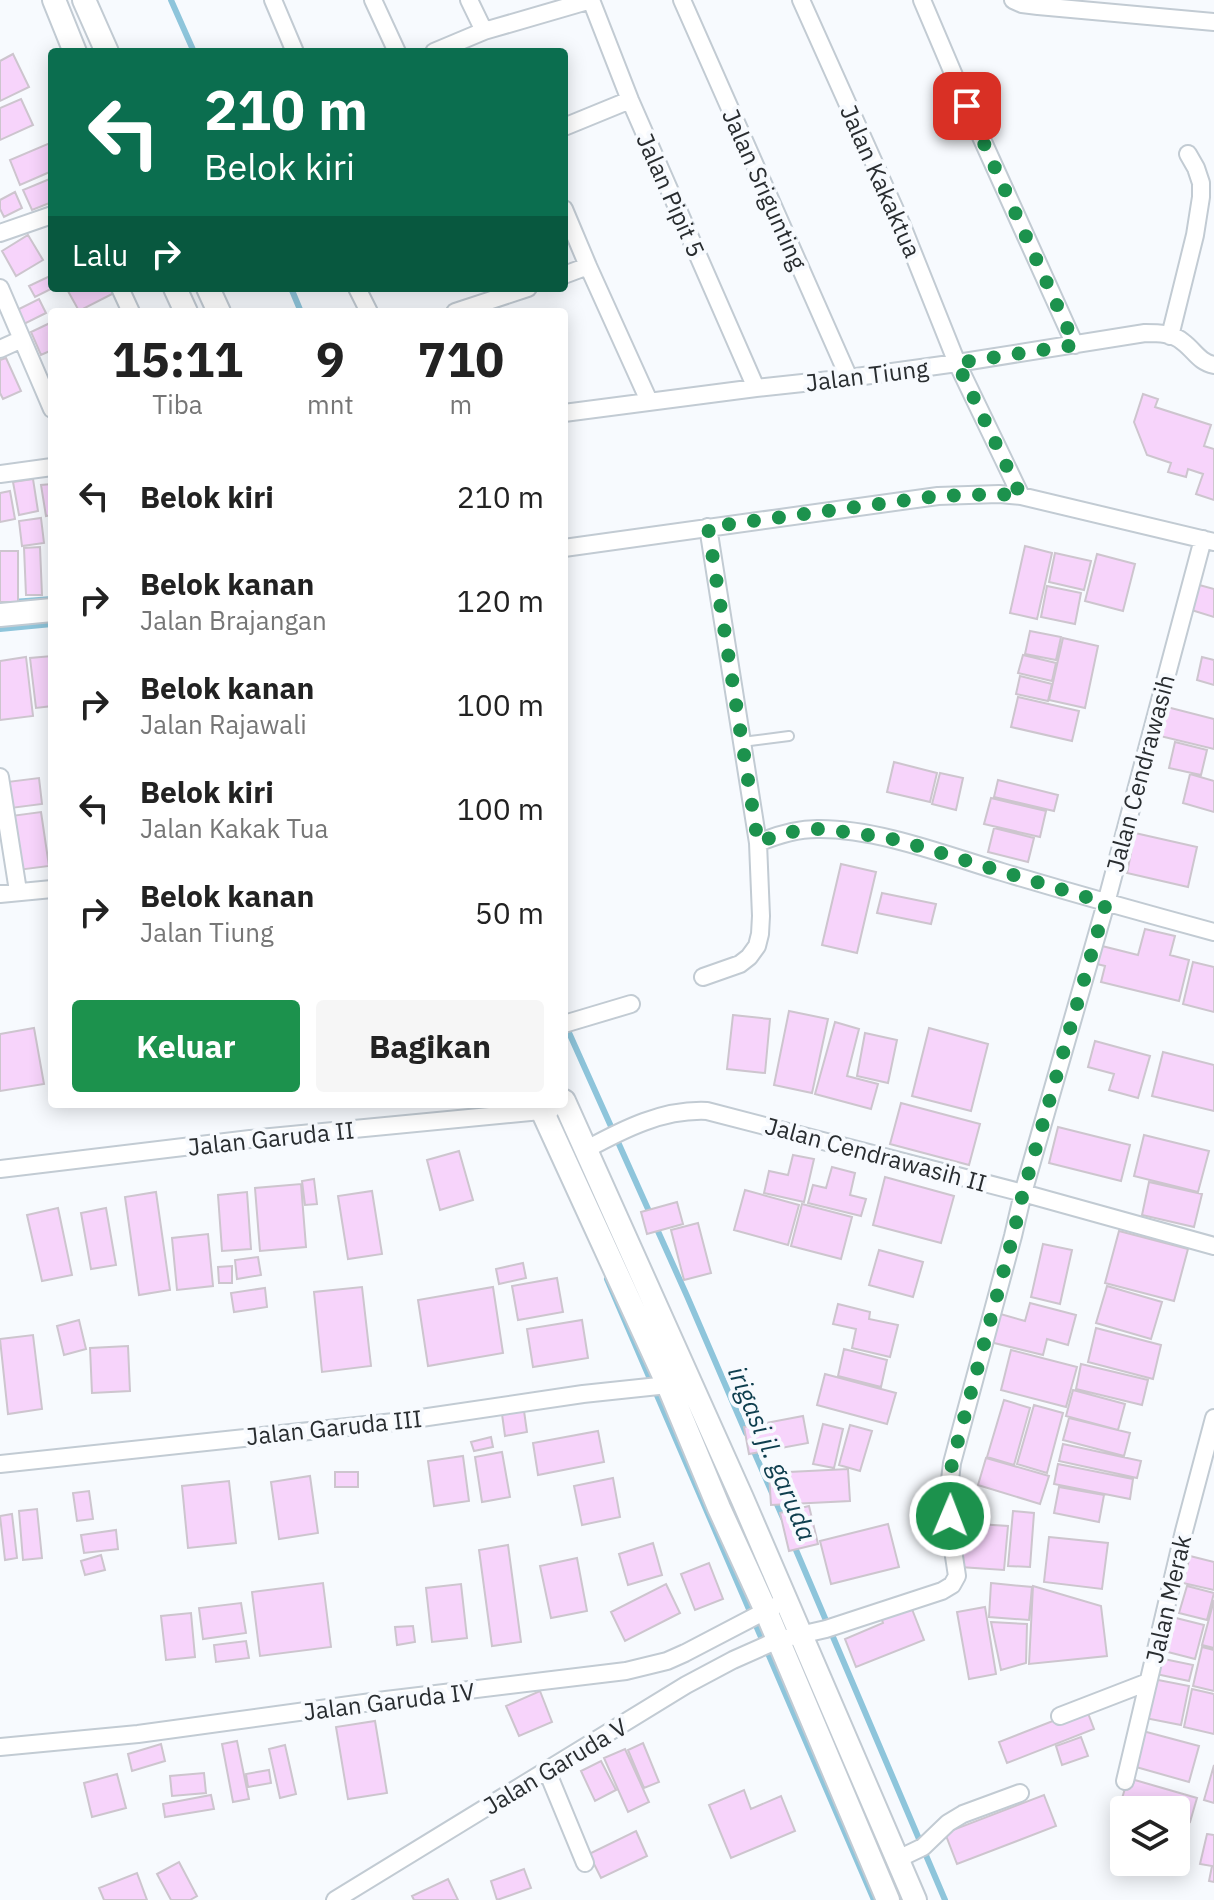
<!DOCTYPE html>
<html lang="id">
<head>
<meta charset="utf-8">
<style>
  body { margin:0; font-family:"IBM Plex Sans",sans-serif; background:#f6f6f6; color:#222; height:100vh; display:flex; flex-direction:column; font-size:30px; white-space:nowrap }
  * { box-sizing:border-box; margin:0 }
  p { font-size:26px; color:#767676 }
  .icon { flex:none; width:44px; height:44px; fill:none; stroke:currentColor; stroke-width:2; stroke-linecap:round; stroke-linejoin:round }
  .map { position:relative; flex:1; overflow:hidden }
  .details { position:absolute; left:48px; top:308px; width:520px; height:800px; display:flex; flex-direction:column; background:#fff; border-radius:8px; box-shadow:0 4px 20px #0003 }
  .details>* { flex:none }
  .hud { position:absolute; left:48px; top:48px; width:520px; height:244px; border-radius:8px; box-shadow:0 4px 20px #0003; background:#0b6e4f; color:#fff; overflow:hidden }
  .tools { position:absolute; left:1110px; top:1796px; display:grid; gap:16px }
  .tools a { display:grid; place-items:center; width:80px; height:80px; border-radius:8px; background:#fff; box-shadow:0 4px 20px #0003; font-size:40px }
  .pin { position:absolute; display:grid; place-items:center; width:68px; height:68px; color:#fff; margin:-34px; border-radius:16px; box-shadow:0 4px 12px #0006 }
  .me { position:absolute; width:88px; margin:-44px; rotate:1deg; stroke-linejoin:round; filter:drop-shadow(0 0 6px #0008) }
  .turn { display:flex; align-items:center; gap:28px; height:168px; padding:0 24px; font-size:36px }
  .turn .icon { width:104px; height:104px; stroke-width:2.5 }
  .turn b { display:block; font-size:56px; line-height:68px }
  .then { display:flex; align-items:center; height:76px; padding:0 24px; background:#0003; gap:16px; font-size:30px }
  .eta { display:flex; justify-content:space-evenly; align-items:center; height:136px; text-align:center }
  .eta b { font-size:48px; font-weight:700; line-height:56px }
  .action { display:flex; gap:16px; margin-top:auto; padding:16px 24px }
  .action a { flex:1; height:92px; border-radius:8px; background:#1c924d; color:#fff; font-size:32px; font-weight:700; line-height:92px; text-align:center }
  .action a+a { background:#f6f6f6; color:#222 }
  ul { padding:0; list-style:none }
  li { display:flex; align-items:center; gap:24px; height:104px; padding:0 24px }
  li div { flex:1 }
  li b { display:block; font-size:30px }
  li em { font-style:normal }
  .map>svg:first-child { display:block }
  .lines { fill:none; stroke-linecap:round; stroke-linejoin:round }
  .stream { stroke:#8ec5db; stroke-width:6 }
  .building { fill:#f7d4fb; stroke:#cdc5ce; stroke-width:2 }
  .lane-casing { stroke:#c2cbd3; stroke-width:12 }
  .street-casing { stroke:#c2cbd3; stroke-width:20 }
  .secondary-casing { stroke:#c2cbd3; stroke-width:26 }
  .lane { stroke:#fff; stroke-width:8 }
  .street { stroke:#fff; stroke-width:16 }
  .secondary { stroke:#fff; stroke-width:22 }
  .route { stroke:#1c924d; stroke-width:14; stroke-dasharray:0 25.2 }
  .labels { text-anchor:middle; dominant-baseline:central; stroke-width:8; stroke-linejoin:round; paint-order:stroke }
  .street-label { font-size:24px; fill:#292d30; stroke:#f7fafe }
  .water-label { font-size:26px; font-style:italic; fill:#0e3e4e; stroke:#f7fafe }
</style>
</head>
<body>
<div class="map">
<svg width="1214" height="1900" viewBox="0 0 1214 1900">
  <rect width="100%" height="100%" fill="#f7fafe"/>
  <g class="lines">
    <path class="stream" d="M171,0L194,52
      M291,288L301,312
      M0,603L52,599
      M0,629L52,624
      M566,1026L687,1296L746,1433
      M607,1279L874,1900
      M752,1447L783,1518
      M793,1543L945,1900"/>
  </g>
  <path class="building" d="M13,54L29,87L0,101V61Z
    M21,99L33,125L0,140V108Z
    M50,143L52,148V171L20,185L10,160Z
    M52,178V202L32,210L23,190Z
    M15,192L22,208L4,217L0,209V200Z
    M28,235L43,260L16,276L2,251Z
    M52,275L53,288L35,297L29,286Z
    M73,288H114L116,292L79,311L68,291Z
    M39,299L46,313L24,324L17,310Z
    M50,323L52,329V350L41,355L31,332Z
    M6,358L21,391L3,399L0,393V360Z
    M1143,394L1158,399L1155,407L1211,425L1204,446L1214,449V500L1196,494L1203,474L1188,469L1186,477L1168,472L1171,463L1147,455L1134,422Z
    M33,479L38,511L19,515L13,482Z
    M52,484V515L46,516L41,485Z
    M10,491L15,519L0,522V493Z
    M41,518L44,543L22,546L19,521Z
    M1025,546L1052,553L1037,619L1010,613Z
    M40,547L42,595H26L24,548Z
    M0,551H18V602H0Z
    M1055,553L1091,561L1084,590L1049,582Z
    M1097,554L1135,564L1123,611L1085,601Z
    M1192,583L1214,589V617L1185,608Z
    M1047,586L1081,593L1075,624L1041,617Z
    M1030,631L1061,637L1056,660L1025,654Z
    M1063,638L1098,646L1085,708L1049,700Z
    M1023,655L1056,663L1052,681L1018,673Z
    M52,656V706L36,708L30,658Z
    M26,657L33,716L0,720V661Z
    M1202,657L1214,660V685L1197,680Z
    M1020,676L1052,684L1048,701L1016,694Z
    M1018,697L1079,711L1072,741L1011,727Z
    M1163,706L1214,719V749L1156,735Z
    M1175,742L1207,750L1201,775L1169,768Z
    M894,762L937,773L930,802L887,792Z
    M940,773L963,778L956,810L932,804Z
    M1190,774L1214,781V812L1183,803Z
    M39,778L42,804L11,808L7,782Z
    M998,780L1058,795L1054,811L994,797Z
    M991,798L1046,811L1040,837L984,824Z
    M41,812L49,866L18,870L11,816Z
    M994,828L1034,838L1028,862L988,852Z
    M1135,833L1197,847L1188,887L1127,873Z
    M841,864L876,872L857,953L822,945Z
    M882,893L936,904L931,924L877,913Z
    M1145,929L1175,936L1170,955L1189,960L1179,1001L1101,982L1105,966L1097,964L1102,946L1138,955Z
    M1193,962L1214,967V1012L1183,1004Z
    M789,1011L828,1019L812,1093L774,1085Z
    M733,1015L770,1019L765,1073L727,1069Z
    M835,1022L859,1029L847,1076L878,1084L871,1109L815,1094Z
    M34,1028L44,1084L0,1091V1034Z
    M929,1028L988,1044L971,1111L912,1096Z
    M865,1033L897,1040L888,1083L857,1076Z
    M1095,1041L1150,1056L1138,1098L1109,1090L1114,1074L1088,1067Z
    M1163,1052L1214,1065V1111L1152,1096Z
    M901,1103L980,1124L969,1165L890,1144Z
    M1058,1127L1130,1145L1121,1181L1049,1163Z
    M1144,1135L1209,1151L1198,1192L1134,1176Z
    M459,1151L473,1200L440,1210L427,1160Z
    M793,1155L814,1159L804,1202L764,1193L769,1171L788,1175Z
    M832,1167L855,1173L850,1195L866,1199L861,1216L808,1203L813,1185L826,1188Z
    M885,1177L954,1196L941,1243L873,1225Z
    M314,1179L317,1204L305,1205L302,1181Z
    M1149,1182L1202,1194L1194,1227L1142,1215Z
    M301,1184L306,1247L260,1251L255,1188Z
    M745,1190L799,1205L788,1245L734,1230Z
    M372,1191L382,1254L348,1259L338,1196Z
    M156,1192L170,1290L139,1295L125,1197Z
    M247,1192L251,1249L222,1251L218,1195Z
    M677,1202L683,1224L647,1234L641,1212Z
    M802,1204L852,1217L841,1259L791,1246Z
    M58,1208L72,1275L42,1281L27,1215Z
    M106,1208L116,1265L91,1269L81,1213Z
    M698,1223L711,1273L684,1280L671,1230Z
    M1119,1231L1188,1249L1174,1301L1105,1283Z
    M208,1234L213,1286L177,1290L172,1238Z
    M1043,1244L1072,1250L1060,1304L1031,1297Z
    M879,1250L923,1262L913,1297L869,1285Z
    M258,1257L261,1275L237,1279L235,1260Z
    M523,1263L526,1278L499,1284L496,1269Z
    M232,1266V1283H219L218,1267Z
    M557,1278L563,1312L518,1320L512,1286Z
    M1107,1286L1162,1302L1151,1339L1096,1323Z
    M362,1287L371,1366L322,1372L314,1292Z
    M493,1287L503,1353L428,1366L418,1300Z
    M265,1288L267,1307L234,1312L231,1293Z
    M1030,1303L1076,1315L1068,1345L1047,1339L1043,1355L990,1342L997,1313L1025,1321Z
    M838,1304L870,1312L869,1319L898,1325L890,1357L852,1348L856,1329L833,1324Z
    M79,1320L86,1349L64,1355L57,1326Z
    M582,1320L588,1358L533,1367L527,1329Z
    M1096,1328L1161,1345L1153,1379L1088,1362Z
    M33,1335L42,1409L8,1414L0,1339Z
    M128,1346L130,1391L92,1393L90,1348Z
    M844,1349L887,1360L881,1387L838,1376Z
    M1011,1350L1077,1367L1066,1407L1001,1390Z
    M1081,1364L1148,1380L1142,1405L1076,1389Z
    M825,1374L896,1393L887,1424L817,1405Z
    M1073,1390L1125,1404L1118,1430L1066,1416Z
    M1004,1400L1030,1408L1014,1465L987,1457Z
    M1034,1405L1063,1413L1047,1473L1017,1464Z
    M524,1411L527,1432L505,1436L502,1414Z
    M803,1416L808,1443L749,1454L744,1427Z
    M1069,1418L1130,1433L1124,1456L1063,1440Z
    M823,1424L843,1429L834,1468L813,1464Z
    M850,1425L872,1431L860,1471L839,1465Z
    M598,1431L604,1462L538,1475L533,1443Z
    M491,1437L493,1447L474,1451L471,1442Z
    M1063,1444L1141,1461L1137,1478L1059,1461Z
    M502,1452L510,1497L482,1502L475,1457Z
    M463,1456L469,1501L434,1506L428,1461Z
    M986,1458L1049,1476L1040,1504L978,1485Z
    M1058,1464L1133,1479L1130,1499L1054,1484Z
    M848,1469L850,1501L771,1505L769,1473Z
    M335,1472H358V1487H335Z
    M310,1476L318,1533L279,1539L271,1482Z
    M613,1478L620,1517L582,1525L574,1486Z
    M229,1481L236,1543L188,1548L182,1486Z
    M1059,1487L1104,1495L1099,1522L1054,1513Z
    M89,1491L93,1519L77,1521L73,1493Z
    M809,1506L818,1544L789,1551L780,1513Z
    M37,1509L42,1558L23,1560L19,1511Z
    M1013,1511L1034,1513L1030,1567L1008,1566Z
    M12,1514L17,1558L5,1560L0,1516Z
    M963,1523L1008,1526L1004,1570L960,1567Z
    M888,1524L899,1567L831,1584L820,1541Z
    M116,1530L118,1549L84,1553L81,1535Z
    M1049,1537L1108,1543L1102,1589L1044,1582Z
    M653,1543L662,1575L628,1585L619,1554Z
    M508,1545L521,1642L492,1646L479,1550Z
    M101,1555L105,1570L85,1575L81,1561Z
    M1190,1556L1214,1562V1590L1183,1583Z
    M577,1558L587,1611L551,1618L540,1566Z
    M709,1563L723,1599L695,1610L681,1574Z
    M323,1583L331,1647L260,1656L252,1592Z
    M991,1583L1032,1587L1029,1620L989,1617Z
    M461,1584L467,1638L432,1642L426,1588Z
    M666,1584L680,1613L625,1641L611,1612Z
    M1033,1586L1101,1606L1107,1656L1029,1664Z
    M1187,1586L1214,1593L1207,1620L1179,1613Z
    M1214,1600V1648L1202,1645Z
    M241,1603L246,1633L203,1639L199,1608Z
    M910,1604L924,1640L856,1667L845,1639L883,1623L881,1617Z
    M985,1607L996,1674L969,1679L957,1612Z
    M191,1613L195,1657L166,1660L161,1616Z
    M1172,1617L1204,1625L1195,1659L1164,1651Z
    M991,1622L1027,1624L1026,1663L1001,1670Z
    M413,1626L415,1642L397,1645L395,1627Z
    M246,1641L249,1658L216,1662L214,1645Z
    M1202,1647L1214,1650V1691L1193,1686Z
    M1159,1658L1193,1665L1189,1681L1156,1674Z
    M1153,1679L1189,1686L1181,1725L1145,1718Z
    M1192,1689L1214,1694V1734L1184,1727Z
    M540,1691L552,1722L519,1736L506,1706Z
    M1086,1708L1094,1729L1007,1763L999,1742Z
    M375,1721L387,1793L348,1799L336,1727Z
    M1139,1730L1199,1746L1189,1782L1129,1765Z
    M1081,1737L1088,1756L1062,1765L1056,1746Z
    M237,1741L249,1799L233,1802L222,1744Z
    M643,1743L659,1782L644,1788L628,1750Z
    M161,1744L165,1761L132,1771L128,1754Z
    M285,1745L296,1794L280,1798L269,1749Z
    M625,1749L649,1802L628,1812L604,1758Z
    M601,1761L616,1790L595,1801L581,1771Z
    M1214,1765V1803L1204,1800Z
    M269,1770L271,1783L248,1787L246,1774Z
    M204,1773L206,1793L172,1796L170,1776Z
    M117,1774L126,1808L92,1817L84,1783Z
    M1128,1778L1197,1798L1190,1822L1176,1818V1810H1148L1121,1802Z
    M744,1790L751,1809L781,1796L795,1831L731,1858L709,1805Z
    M211,1795L214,1809L165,1817L163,1804Z
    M1044,1795L1056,1826L957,1864L945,1833Z
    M636,1831L647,1856L601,1878L589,1854Z
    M1207,1834L1214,1835V1882L1209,1881L1212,1866L1200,1864Z
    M179,1862L197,1896L190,1900H171L157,1874Z
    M524,1869L531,1888L497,1900L491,1881Z
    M137,1873L147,1900H104L99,1888Z
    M448,1879L458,1900H414L412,1896Z"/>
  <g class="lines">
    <g class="lane-casing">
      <path id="lane" d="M742,742L789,736"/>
    </g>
    <g class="street-casing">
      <path id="street" d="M273,0L295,52
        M373,0L397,52
        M469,0L484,31
        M591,0L630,100L756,388
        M682,0L849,378
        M801,0L901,223L957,363L1021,496
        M922,0L967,106L1075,345
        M1013,0L1022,4L1038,6L1214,22
        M434,52L484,31L591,0
        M564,127L630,100
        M564,209L588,266L649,401
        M0,233L52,215
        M564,275L588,266
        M0,288L52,409
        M120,288L131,312
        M357,288L369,312
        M455,312L528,288
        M1170,336L1195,235L1201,197V183L1196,168L1188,154
        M0,349L22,339
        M564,413L756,388L849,378L957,363L1145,333C1158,333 1173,333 1183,342C1195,351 1199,362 1214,365
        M0,474L52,467
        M564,548L938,496L999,494L1021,496L1214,542
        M0,777L18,891
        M758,843C777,835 796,829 817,829C876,828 946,855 1002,872C1072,893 1143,913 1214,932
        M0,894L52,889
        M703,977L740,964L749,957L757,946L760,934L761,916L758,843L708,527
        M564,1024L631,1004
        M587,1149C624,1129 663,1109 707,1111L1023,1193L1214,1246
        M0,1169L250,1139L551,1110
        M0,1464L394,1422L583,1394L668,1385
        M1060,1716L1148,1682
        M0,1747L138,1734L386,1700L626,1671L667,1661L685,1653L775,1606
        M547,1771L585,1863
        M1125,1781L1184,1531L1214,1418
        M898,1859L923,1847L948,1823L963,1814L1020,1793
        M335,1900L686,1685L733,1660L778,1640L826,1629L942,1591L952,1585L957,1576L950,1530L948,1497L952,1463L1013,1236L1023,1193L1106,903L1203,539"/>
    </g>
    <g class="secondary-casing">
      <path id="secondary" d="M54,0L75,52
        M84,0L107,52
        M175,288L186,312
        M208,288L219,312
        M0,615L52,610
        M564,1101L742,1498L915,1900
        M539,1104L668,1385L719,1508L766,1611L888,1900"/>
    </g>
    <use href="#lane" class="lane"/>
    <use href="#street" class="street"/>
    <use href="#secondary" class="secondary"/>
  </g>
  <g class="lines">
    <path class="route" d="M950,1516L948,1497L952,1463L1013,1236L1023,1193L1106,903L898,840L856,833L818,829L782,833L758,843L708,527L938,496L999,494L1021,496L957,363L1075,345L967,106"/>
  </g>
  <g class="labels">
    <g class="street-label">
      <text transform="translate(881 181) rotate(66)">Jalan Kakaktua</text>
      <text transform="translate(765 189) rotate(66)">Jalan Srigunting</text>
      <text transform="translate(671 195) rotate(66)">Jalan Pipit 5</text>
      <text transform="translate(867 375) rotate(-7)">Jalan Tiung</text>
      <text transform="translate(1140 773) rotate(-75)">Jalan Cendrawasih</text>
      <text transform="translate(271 1138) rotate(-6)">Jalan Garuda II</text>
      <text transform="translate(876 1154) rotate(15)">Jalan Cendrawasih II</text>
      <text transform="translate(334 1427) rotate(-6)">Jalan Garuda III</text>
      <text transform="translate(1168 1599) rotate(-77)">Jalan Merak</text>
      <text transform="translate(389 1701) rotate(-7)">Jalan Garuda IV</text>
      <text transform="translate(555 1766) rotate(-31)">Jalan Garuda V</text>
    </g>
    <g class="water-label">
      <text transform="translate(773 1453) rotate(67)">irigasi jl. garuda</text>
    </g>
  </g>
</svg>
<div class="tools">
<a><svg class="icon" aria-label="layers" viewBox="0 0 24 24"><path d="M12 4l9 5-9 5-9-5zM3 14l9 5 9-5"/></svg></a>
</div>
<div class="pin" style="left:967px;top:106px;background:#d93025"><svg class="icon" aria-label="arrive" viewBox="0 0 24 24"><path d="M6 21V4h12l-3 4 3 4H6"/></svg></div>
<svg class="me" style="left:950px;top:1516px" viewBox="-20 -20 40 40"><circle r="17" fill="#1c924d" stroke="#fff" stroke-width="3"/><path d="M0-11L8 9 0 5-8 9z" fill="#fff"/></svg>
<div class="hud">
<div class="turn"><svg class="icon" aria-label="left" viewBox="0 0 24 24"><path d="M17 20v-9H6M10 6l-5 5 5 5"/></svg><div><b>210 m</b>Belok kiri</div></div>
<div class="then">Lalu<svg class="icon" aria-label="right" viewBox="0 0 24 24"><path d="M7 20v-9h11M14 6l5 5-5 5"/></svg></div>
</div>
<section class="details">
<div class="eta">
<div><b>15:11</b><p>Tiba</p></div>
<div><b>9</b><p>mnt</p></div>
<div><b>710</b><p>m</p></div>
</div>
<ul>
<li><svg class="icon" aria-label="left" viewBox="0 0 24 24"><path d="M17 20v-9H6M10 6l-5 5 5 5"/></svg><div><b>Belok kiri</b></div><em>210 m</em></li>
<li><svg class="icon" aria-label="right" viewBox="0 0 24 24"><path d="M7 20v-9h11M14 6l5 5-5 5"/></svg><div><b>Belok kanan</b><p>Jalan Brajangan</p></div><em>120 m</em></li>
<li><svg class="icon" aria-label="right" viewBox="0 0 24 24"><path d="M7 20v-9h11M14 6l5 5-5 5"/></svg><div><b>Belok kanan</b><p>Jalan Rajawali</p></div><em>100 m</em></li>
<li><svg class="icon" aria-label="left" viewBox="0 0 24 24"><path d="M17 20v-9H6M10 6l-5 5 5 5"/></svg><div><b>Belok kiri</b><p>Jalan Kakak Tua</p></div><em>100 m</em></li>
<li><svg class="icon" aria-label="right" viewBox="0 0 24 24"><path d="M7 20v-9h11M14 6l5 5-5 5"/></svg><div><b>Belok kanan</b><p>Jalan Tiung</p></div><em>50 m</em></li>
</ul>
<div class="action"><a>Keluar</a><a>Bagikan</a></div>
</section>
</div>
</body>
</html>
